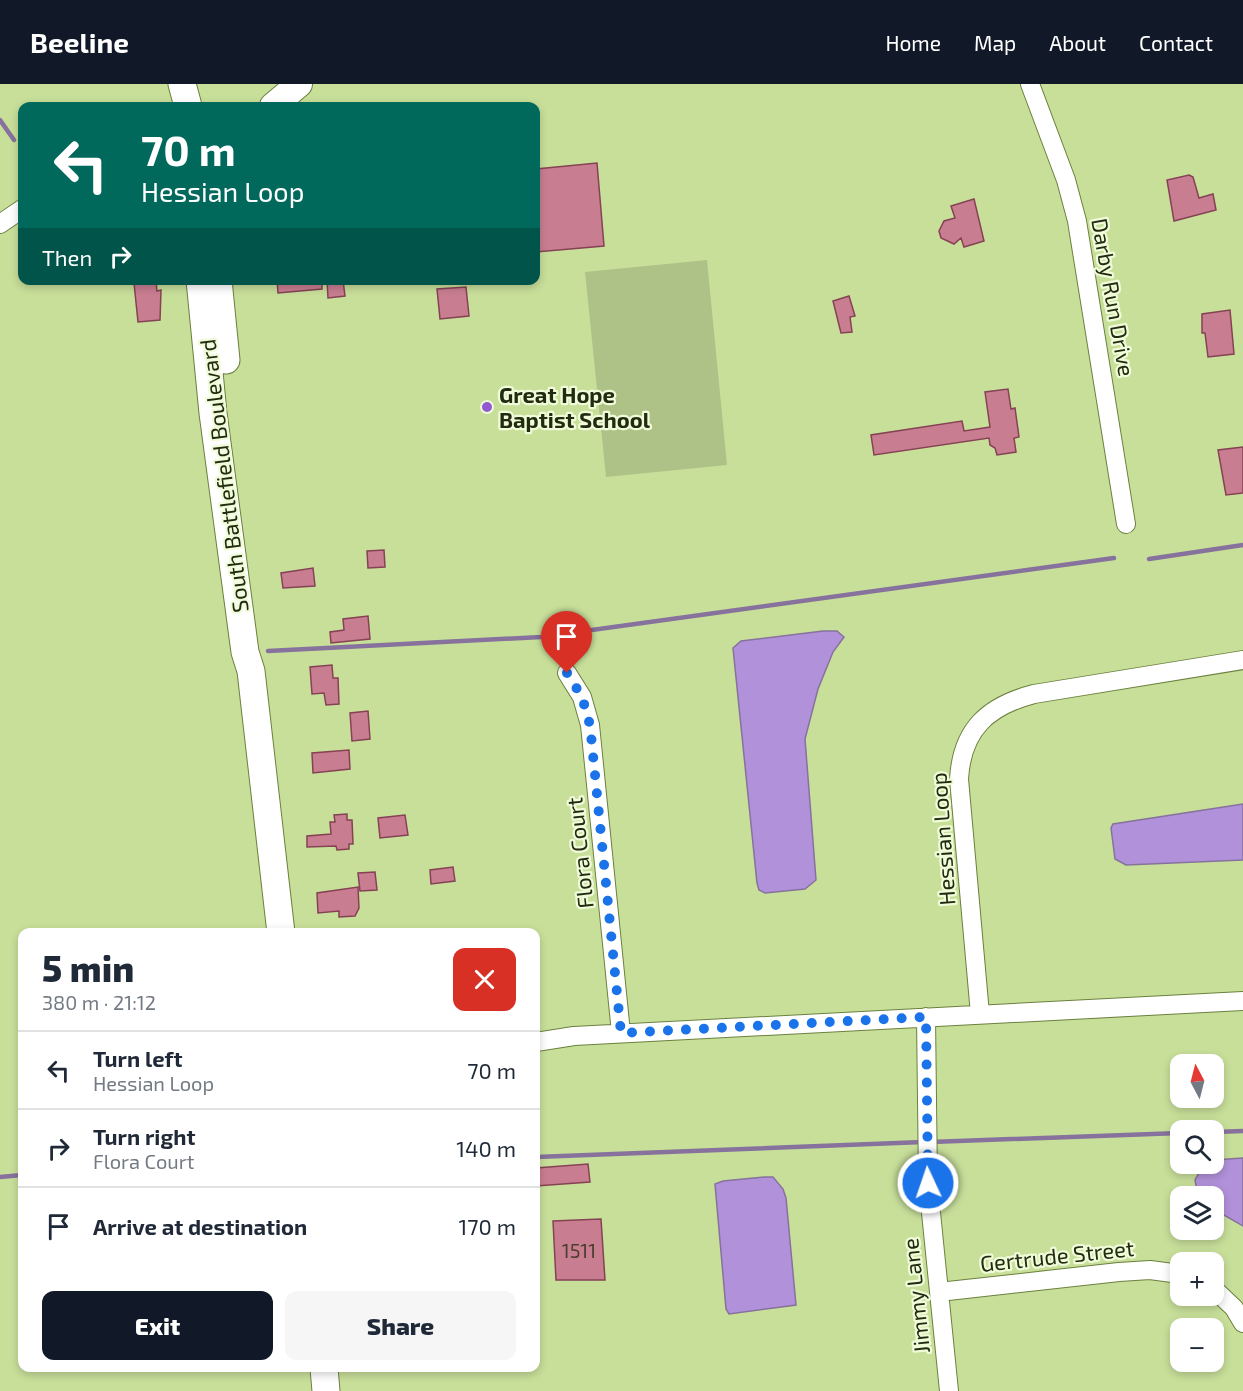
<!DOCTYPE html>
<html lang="en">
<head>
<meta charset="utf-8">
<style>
  body { margin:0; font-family:"Exo 2",sans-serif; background:#f6f6f7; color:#1f2937; height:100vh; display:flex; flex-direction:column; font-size:22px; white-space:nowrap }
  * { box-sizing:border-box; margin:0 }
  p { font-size:20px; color:#747a83 }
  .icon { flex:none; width:33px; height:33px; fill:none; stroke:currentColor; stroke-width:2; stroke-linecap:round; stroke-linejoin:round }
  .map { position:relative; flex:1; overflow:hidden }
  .side { position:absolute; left:18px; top:844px; width:522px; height:444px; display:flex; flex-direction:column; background:#fff; border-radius:12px; box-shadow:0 3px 9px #0003 }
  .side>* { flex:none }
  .banner { position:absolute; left:18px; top:18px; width:522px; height:183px; border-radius:12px; box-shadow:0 3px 9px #0003; background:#00695c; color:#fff; overflow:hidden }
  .needle { width:39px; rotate:353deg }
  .fabs { position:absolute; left:1170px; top:970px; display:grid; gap:12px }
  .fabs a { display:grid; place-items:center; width:54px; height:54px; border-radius:12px; background:#fff; box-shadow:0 3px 9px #0003; font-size:30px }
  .pin { position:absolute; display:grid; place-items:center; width:51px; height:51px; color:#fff; margin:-62px -26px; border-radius:50% 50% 50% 0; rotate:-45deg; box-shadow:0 0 6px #0007 }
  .pin .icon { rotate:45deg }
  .me { position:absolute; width:66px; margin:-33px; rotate:357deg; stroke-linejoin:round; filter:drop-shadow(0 0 4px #0008) }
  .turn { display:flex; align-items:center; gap:21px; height:126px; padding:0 24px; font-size:27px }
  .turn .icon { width:78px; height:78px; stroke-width:2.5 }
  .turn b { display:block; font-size:42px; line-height:51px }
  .then { display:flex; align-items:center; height:57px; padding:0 24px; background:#0003; gap:12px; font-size:22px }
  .round { display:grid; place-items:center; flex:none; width:63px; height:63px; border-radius:12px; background:#f6f6f7 }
  .headline { display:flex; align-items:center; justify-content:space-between; height:102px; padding:0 24px }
  h1 { font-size:36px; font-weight:800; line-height:45px }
  .primary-button { display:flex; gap:12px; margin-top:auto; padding:12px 24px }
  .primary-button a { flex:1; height:69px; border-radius:12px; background:#111827; color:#fff; font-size:24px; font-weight:800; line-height:69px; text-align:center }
  .primary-button a+a { background:#f6f6f7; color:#1f2937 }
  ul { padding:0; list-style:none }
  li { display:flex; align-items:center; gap:18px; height:78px; padding:0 24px; border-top:2px solid #e0e1e3 }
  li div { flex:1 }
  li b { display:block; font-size:22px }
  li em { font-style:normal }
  header { display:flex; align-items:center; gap:36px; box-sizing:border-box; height:84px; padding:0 30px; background:#111827; color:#fff }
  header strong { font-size:28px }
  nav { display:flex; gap:33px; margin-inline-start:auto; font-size:21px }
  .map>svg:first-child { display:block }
  .green { fill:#aec288 }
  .water { fill:#b191d9; stroke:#86729c; stroke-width:1.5 }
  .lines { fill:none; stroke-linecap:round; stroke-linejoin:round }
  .stream { stroke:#86729c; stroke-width:4.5 }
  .building { fill:#c87e90; stroke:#854254; stroke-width:1.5 }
  .street-casing { stroke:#6b803e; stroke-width:20 }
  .secondary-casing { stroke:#6b803e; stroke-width:28 }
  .primary-casing { stroke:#6b803e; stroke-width:29 }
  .street { stroke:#fff; stroke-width:18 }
  .secondary { stroke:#fff; stroke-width:26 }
  .primary { stroke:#fff; stroke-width:27 }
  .route { stroke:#1a73e8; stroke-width:10; stroke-dasharray:0 18 }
  .poi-dot { fill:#9359d0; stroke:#effbd9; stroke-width:2 }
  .labels { text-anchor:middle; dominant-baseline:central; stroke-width:4.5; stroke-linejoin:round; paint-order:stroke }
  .number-label { font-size:20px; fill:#4c3f2f }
  .street-label { font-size:22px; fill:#222a0f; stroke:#effbd9 }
  .poi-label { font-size:22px; font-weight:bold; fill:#222a0f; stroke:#effbd9; text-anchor:start }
</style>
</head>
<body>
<header>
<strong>Beeline</strong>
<nav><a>Home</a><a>Map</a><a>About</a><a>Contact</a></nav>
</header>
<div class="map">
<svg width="1243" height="1307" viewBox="0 0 1243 1307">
  <rect width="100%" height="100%" fill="#c8df9a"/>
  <path class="green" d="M707,176L727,381L606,393L585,188Z"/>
  <path class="water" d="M823,547H837L844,553L833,568L818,605L805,655L816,796L805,805L765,809L759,806L757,799L733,564L741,557Z
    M1243,720V776L1126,781L1115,775L1111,744L1113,740Z
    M1243,1074V1142L1224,1131H1214V1113H1198L1195,1096L1204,1080H1214V1076Z
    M765,1093H773L783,1105L786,1114L796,1221L729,1230L726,1225L715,1100L723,1097Z"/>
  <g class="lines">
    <path class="stream" d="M0,36L14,56
      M1149,475L1243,461
      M268,567L541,553L1114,474
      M1214,1048L1243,1047
      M931,1058L1180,1049
      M536,1073L923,1058
      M0,1093L22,1091"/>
  </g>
  <path class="building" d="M597,79L604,162L536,168V85Z
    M1189,91L1193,93L1199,114L1213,110L1216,126L1174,137L1167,96Z
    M974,115L984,157L964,163L961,154L954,160L941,154L939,147L944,137L955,134L951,122Z
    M277,196H322V205L278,209Z
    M327,196H343L345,212L328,214Z
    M156,197L157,207L161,206L160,236L138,238L134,199Z
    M466,203L469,232L440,235L437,205Z
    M849,212L855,232L850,233L852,248L841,249L833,217Z
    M1230,226L1234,270L1208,273L1205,249H1202V230Z
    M1008,305L1011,325L1015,324L1019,353L1014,354L1016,368L997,371L995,364L990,361L989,354L874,371L871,351L962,337L964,347L990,343L985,308Z
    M1243,363V409L1226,411L1218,366Z
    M384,466L385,483L368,484L367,467Z
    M313,484L315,502L283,504L281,489Z
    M368,532L370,555L331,559L330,548L344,546L343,535Z
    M332,581L333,594H338L339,620L326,621L324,609L312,610L310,583Z
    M368,627L370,655L352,657L350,629Z
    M349,666L350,685L313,689L312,669Z
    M347,730V736H352L353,760H349V765L337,766L336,762L307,763V752L331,750L330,738H335L334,731Z
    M405,731L408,751L380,754L378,734Z
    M453,783L455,797L431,800L430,786Z
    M375,788L377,806L360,807L358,789Z
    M358,803L359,824L355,832L339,833V827L318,829L317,809Z
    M588,1080L590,1098L536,1102V1084Z
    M601,1135L605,1196H556L553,1137Z"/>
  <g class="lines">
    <g class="street-casing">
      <path id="street" d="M1030,0L1066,96L1077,137L1126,440
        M0,140L22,125
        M567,589L582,613L590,641L621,949
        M980,930L959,695C962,645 988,622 1034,610L1243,576
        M926,933L928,1099L949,1307
        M536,958L574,952L1243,917
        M1214,1205L1234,1224L1243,1239
        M939,1208L1119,1188L1150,1186L1180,1190"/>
    </g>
    <g class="secondary-casing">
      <path id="secondary" d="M273,22L299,0"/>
    </g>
    <g class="primary-casing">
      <path id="primary" d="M182,0L188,22
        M200,196L213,329L245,568L251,587L281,849
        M218,196L226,276
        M324,1284L326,1307"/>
    </g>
    <use href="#street" class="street"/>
    <use href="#secondary" class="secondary"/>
    <use href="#primary" class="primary"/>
  </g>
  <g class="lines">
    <path class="route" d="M567,589L582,613L590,641L621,949L926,933L928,1099"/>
  </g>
  <circle class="poi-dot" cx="487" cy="323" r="6"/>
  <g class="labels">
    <g class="number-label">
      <text x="579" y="1166">1511</text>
    </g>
    <g class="street-label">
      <text transform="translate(1114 213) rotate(80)">Darby Run Drive</text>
      <text transform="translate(223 392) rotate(-97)">South Battlefield Boulevard</text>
      <text transform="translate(942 755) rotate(-94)">Hessian Loop</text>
      <text transform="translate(579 769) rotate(-96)">Flora Court</text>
      <text transform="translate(1057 1171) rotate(-6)">Gertrude Street</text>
      <text transform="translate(915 1212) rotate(-96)">Jimmy Lane</text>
    </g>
    <g class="poi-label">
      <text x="499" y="310">Great Hope<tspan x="499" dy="25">Baptist School</tspan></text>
    </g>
  </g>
</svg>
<div class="fabs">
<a><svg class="needle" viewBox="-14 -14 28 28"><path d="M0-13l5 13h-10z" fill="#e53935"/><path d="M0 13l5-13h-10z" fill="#747a83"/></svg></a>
<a><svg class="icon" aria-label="search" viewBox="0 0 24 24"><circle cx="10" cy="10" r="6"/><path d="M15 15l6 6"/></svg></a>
<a><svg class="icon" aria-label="layers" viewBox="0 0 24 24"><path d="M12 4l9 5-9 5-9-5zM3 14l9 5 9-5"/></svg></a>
<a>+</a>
<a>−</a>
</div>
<div class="pin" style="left:567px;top:589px;background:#d93025"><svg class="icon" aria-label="arrive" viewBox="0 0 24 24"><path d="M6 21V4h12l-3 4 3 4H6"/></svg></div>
<svg class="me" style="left:928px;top:1099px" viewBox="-20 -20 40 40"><circle r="17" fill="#1a73e8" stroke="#fff" stroke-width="3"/><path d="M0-11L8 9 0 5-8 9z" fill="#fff"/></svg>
<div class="banner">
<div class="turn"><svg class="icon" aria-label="left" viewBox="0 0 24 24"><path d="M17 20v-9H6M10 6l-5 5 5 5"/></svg><div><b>70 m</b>Hessian Loop</div></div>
<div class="then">Then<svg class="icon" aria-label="right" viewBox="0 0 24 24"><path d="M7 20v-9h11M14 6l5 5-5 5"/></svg></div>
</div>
<section class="side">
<div class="headline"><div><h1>5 min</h1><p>380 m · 21:12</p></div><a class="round" style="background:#d93025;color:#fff"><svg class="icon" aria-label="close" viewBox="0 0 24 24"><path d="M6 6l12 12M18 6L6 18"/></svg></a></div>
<ul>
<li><svg class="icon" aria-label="left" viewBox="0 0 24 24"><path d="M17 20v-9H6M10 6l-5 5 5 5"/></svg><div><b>Turn left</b><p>Hessian Loop</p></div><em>70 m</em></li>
<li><svg class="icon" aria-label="right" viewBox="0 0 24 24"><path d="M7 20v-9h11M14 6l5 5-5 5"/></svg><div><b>Turn right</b><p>Flora Court</p></div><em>140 m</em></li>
<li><svg class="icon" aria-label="arrive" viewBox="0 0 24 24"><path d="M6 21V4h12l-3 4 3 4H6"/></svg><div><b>Arrive at destination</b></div><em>170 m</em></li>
</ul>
<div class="primary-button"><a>Exit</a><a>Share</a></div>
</section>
</div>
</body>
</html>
